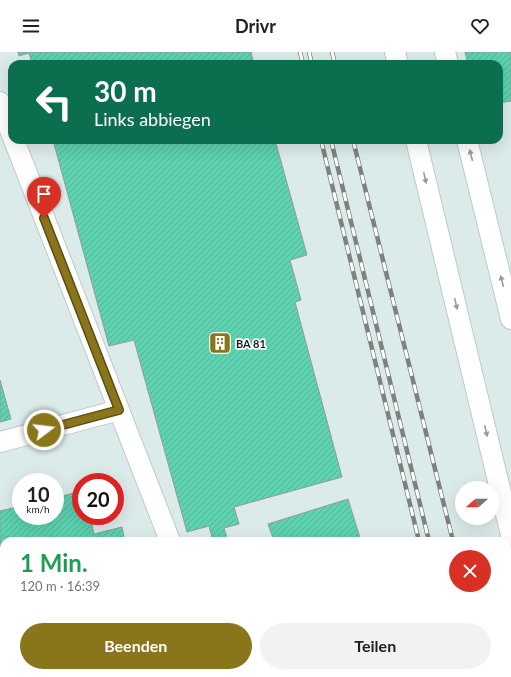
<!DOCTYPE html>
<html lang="de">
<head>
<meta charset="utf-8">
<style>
  body { margin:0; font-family:Lato,sans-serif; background:#f2f2f2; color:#202124; height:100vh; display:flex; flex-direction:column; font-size:15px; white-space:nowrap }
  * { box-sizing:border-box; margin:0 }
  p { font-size:13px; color:#757577 }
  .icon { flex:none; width:22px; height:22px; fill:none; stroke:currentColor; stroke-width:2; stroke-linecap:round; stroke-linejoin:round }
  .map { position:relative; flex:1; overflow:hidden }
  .details { position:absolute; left:0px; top:485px; width:511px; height:140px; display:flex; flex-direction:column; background:#fff; border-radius:12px 12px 0 0; box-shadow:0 4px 16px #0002 }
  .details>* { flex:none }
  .guide { position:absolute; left:8px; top:8px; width:495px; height:84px; border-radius:12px; box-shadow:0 4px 16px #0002; background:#0b6e4f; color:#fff; overflow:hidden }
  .needle { width:26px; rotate:250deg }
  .buttons { position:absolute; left:455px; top:429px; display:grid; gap:8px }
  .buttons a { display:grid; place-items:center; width:44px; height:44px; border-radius:50%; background:#fff; box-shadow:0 4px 16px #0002; font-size:20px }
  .speed { position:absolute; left:12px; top:421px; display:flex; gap:8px; font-size:20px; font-weight:700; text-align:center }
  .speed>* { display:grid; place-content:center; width:52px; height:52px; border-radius:50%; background:#fff; box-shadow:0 4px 16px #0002; line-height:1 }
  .speed small { font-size:10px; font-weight:400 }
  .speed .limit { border:6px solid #d22; background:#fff; color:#111 }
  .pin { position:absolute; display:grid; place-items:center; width:34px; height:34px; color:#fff; margin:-41px -17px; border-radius:50% 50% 50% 0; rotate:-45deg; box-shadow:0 0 4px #0007 }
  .pin .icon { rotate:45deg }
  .me { position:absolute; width:44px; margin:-22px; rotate:75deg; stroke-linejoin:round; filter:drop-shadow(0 0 3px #0008) }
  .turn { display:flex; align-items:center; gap:14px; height:84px; padding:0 20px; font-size:18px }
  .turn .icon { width:52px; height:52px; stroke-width:2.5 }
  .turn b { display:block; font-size:28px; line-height:34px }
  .round { display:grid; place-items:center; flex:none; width:42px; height:42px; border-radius:21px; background:#f2f2f2 }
  .headline { display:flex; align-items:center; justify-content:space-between; height:68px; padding:0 20px }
  h1 { font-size:24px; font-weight:700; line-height:30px; color:#1e9e55 }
  .primary-button { display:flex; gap:8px; margin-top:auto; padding:8px 20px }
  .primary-button a { flex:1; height:46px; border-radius:24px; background:#8a761a; color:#fff; font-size:16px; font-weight:700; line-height:46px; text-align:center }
  .primary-button a+a { background:#f2f2f2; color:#202124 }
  header { display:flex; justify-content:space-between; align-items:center; height:52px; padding:0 20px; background:#fff; font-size:18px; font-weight:700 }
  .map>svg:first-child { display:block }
  .built { fill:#dbebe9; fill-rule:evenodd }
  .building { fill:url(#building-hatch); stroke:#959a98 }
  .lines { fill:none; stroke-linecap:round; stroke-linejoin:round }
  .minor-casing { stroke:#c2c8c7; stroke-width:22 }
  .minor { stroke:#fff; stroke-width:20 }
  .rail-casing { stroke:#7e8181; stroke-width:4.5 }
  .rail { stroke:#fff; stroke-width:3; stroke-dasharray:9; stroke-linecap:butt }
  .oneway { fill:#999a9a }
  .route-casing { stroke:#5a4d11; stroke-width:10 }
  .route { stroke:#8a761a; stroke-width:7 }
  .labels { text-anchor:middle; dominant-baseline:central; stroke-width:3.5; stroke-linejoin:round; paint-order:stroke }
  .poi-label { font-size:11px; font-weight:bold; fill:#1c1e1e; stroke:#fff; text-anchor:start }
</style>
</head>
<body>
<header><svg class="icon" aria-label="menu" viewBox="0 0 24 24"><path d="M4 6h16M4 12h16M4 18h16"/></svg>Drivr<svg class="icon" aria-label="heart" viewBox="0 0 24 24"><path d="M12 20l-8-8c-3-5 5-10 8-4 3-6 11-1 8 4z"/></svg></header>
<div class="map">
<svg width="511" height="625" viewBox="0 0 511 625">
  <defs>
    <pattern id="building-hatch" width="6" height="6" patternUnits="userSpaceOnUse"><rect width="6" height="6" fill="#5ed2b1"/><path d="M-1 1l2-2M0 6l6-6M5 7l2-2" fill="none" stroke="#51b498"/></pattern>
  </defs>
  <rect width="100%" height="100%" fill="#eff5f5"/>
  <path class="built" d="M0,0H511V625H0ZM12,12H499V88H12ZM21,430H55V464H21ZM81,430H115V464H81ZM462,436H492V466H462ZM4,489H507V621H4Z"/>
  <path class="building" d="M18,0H251L254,12H32L29,1L19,4Z
    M465,0H511V49L499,51V12H468Z
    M53,88H275L307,203L290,208L301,248L295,250L342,425L234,455L239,472L224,476L227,486L213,489L209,474L187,480L134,288L109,294Z
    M0,328L11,367L0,370Z
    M81,439V464H90L94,482L122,475L125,489H4V621H159L160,625H0V459L21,454V464H55V446Z
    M348,447L361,489H274L268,472Z
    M258,621H328L313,625H259Z"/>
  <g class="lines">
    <g class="minor-casing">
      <path id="minor" d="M395,0L398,12
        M445,0L448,12
        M0,50L12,83
        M14,88L170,489
        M416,88L511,483
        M467,88L511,267
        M0,390L119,358
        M221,621L222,625"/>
    </g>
    <use href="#minor" class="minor"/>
    <g class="rail-casing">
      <path id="rail" d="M300,0L303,12
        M309,0L312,12
        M332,0L335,12
        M321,88L419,489
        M331,88L429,489
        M353,88L453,489
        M452,621L453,625
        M461,621L462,625
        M486,621L487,625"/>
    </g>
    <use href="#rail" class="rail"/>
  </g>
  <defs><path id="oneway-solid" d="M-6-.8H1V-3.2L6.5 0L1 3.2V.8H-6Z"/></defs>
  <g class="oneway">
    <use href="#oneway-solid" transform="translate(471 103) rotate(-104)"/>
    <use href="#oneway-solid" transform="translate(425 126) rotate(77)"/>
    <use href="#oneway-solid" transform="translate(502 229) rotate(-104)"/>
    <use href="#oneway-solid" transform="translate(456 252) rotate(77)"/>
    <use href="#oneway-solid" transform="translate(486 379) rotate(77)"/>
  </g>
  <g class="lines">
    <g class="route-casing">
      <path id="route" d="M44,166L119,358L44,378"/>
    </g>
    <use href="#route" class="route"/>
  </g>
  <defs>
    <g id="building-square" transform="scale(1.15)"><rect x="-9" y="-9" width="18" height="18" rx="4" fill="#8a761a" stroke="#fff"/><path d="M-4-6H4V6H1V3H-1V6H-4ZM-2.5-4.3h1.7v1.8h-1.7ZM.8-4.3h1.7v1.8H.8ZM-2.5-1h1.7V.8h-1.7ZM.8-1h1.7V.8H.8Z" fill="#fff"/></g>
  </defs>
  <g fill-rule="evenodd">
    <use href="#building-square" x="220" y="291"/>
  </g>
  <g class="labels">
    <g class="poi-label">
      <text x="236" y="291">BA 81</text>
    </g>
  </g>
</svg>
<div class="buttons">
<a><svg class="needle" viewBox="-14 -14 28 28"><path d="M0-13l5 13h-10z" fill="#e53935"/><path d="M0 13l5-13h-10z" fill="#757577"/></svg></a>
</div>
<div class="speed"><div>10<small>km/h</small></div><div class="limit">20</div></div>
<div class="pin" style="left:44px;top:166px;background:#d93025"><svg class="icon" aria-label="arrive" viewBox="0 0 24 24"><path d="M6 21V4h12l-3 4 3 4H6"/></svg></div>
<svg class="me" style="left:44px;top:378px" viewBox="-20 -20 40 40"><circle r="17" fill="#8a761a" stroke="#fff" stroke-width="3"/><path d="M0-11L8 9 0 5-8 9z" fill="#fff"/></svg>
<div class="guide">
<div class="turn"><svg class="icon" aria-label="left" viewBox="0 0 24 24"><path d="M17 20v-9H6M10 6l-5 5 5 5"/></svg><div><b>30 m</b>Links abbiegen</div></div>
</div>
<section class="details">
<div class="headline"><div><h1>1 Min.</h1><p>120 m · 16:39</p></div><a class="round" style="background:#d93025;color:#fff"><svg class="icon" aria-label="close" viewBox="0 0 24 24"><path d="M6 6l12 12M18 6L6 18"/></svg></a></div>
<div class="primary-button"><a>Beenden</a><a>Teilen</a></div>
</section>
</div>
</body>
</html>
